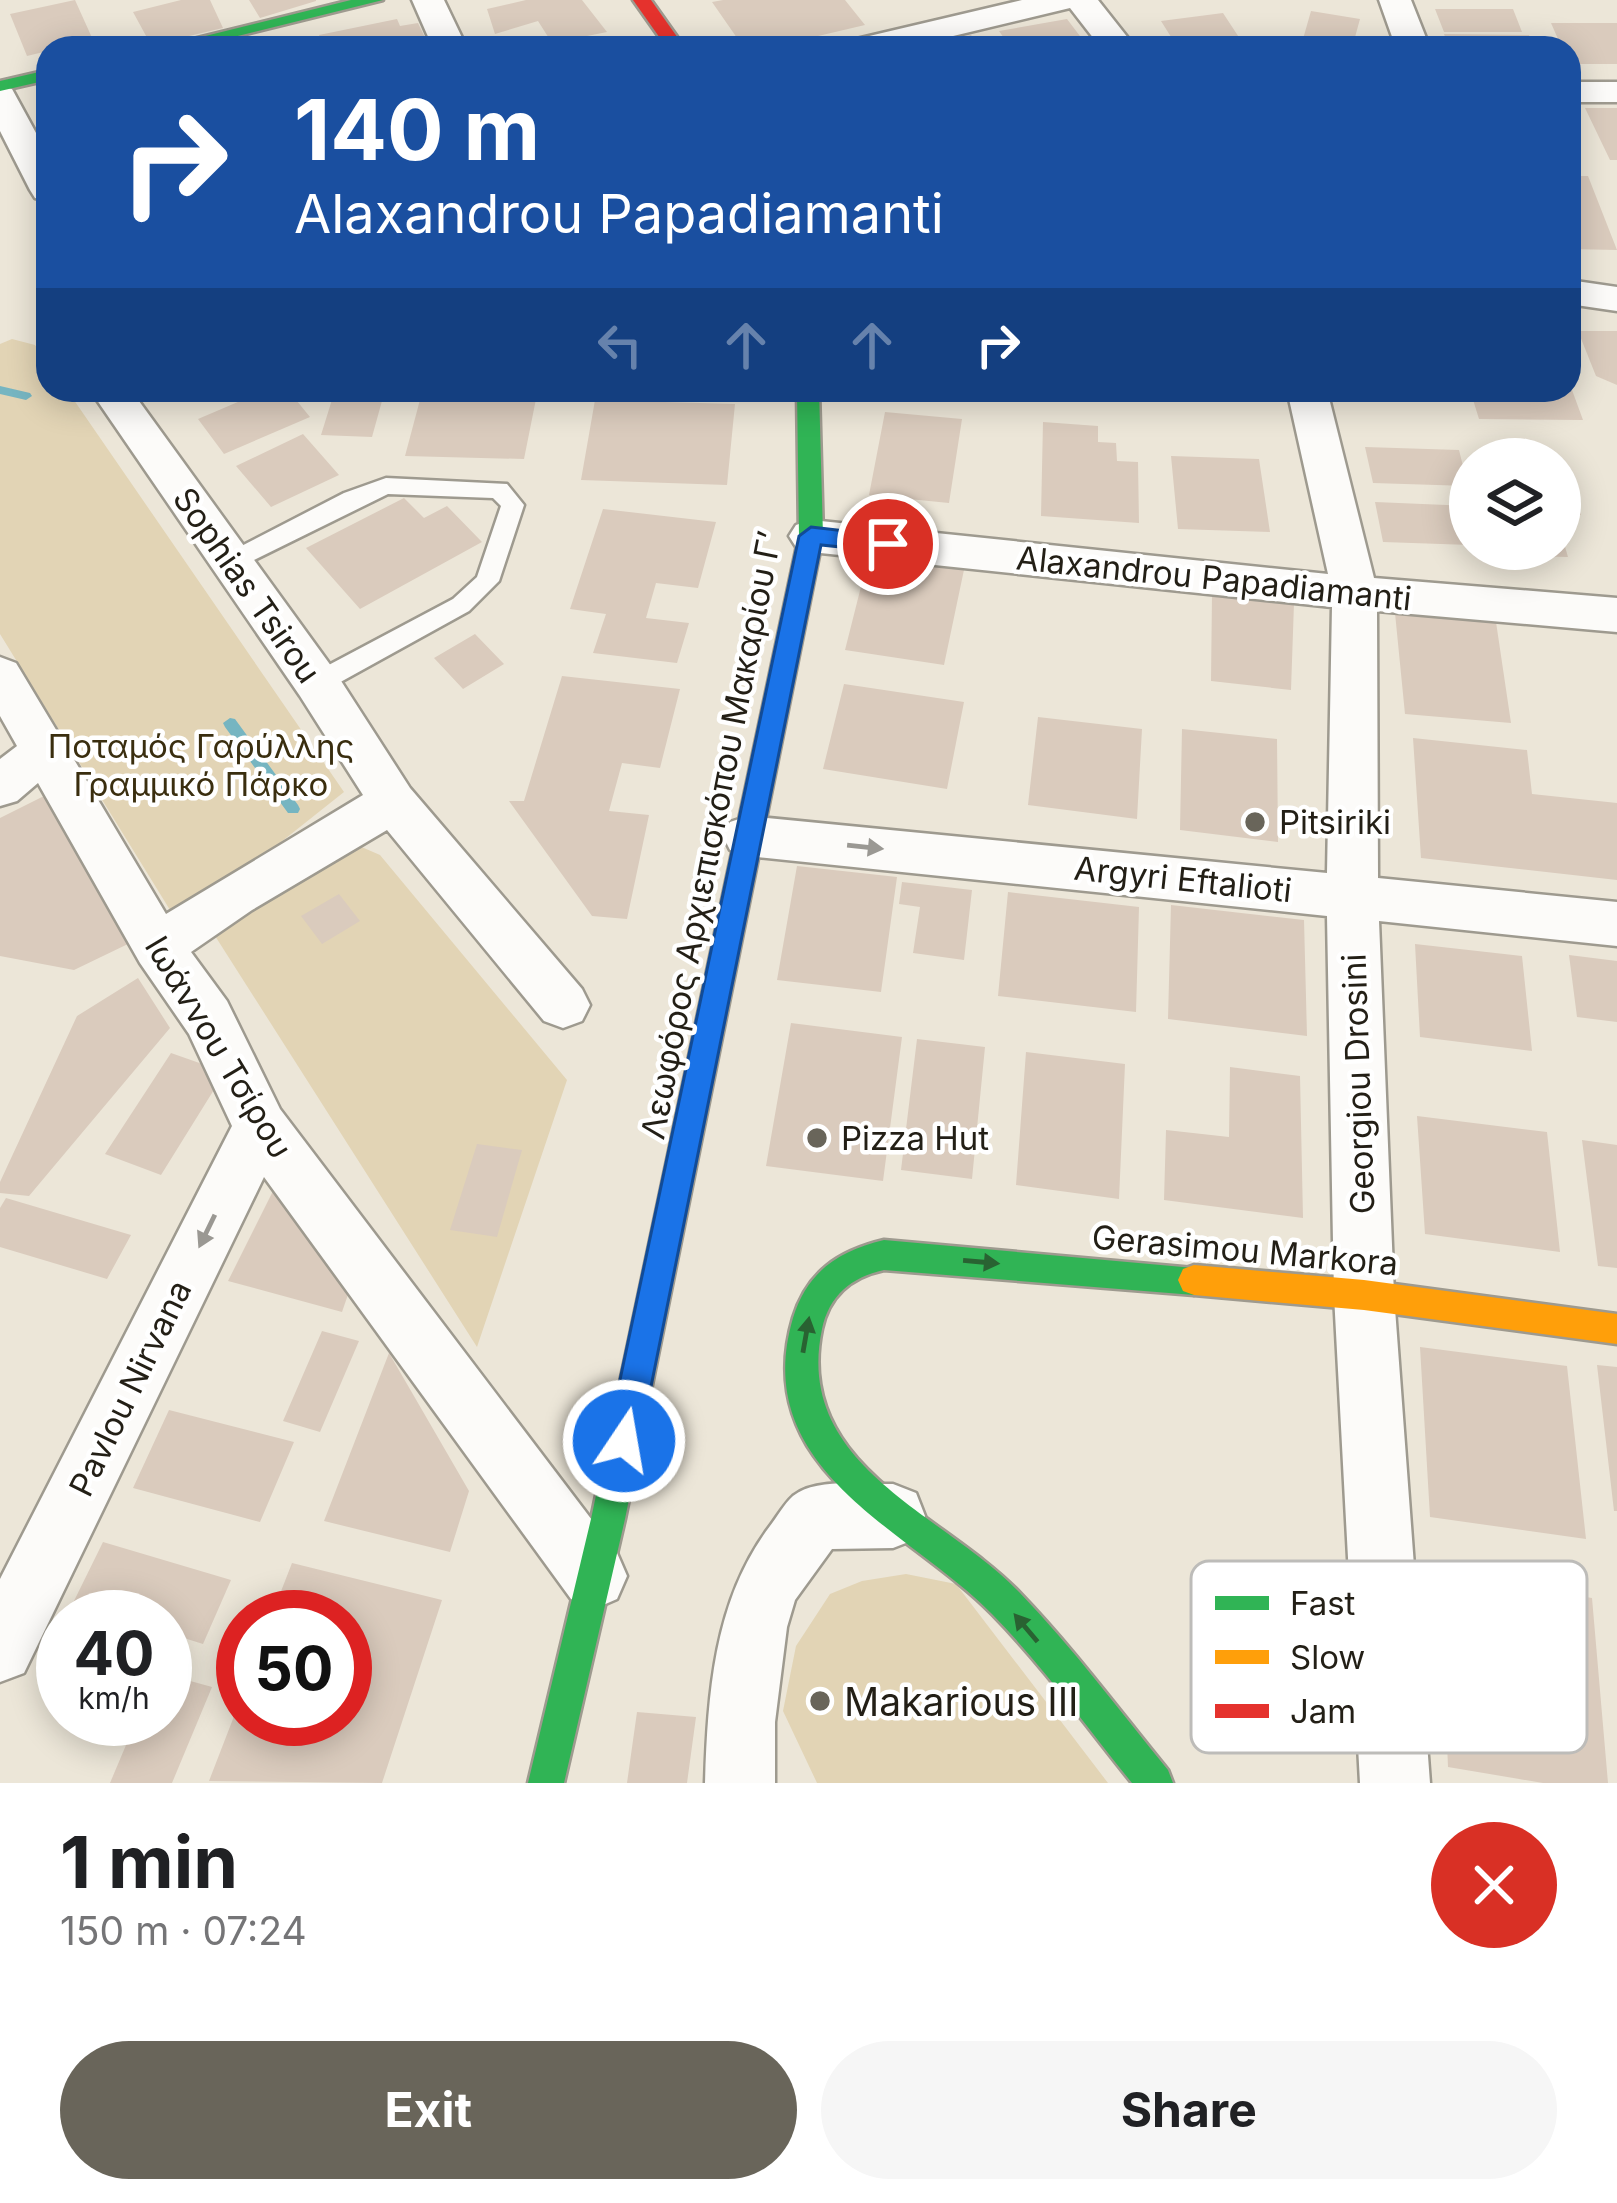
<!DOCTYPE html>
<html lang="en">
<head>
<meta charset="utf-8">
<style>
  body { margin:0; font-family:Inter,sans-serif; background:#f6f6f6; color:#202124; height:100vh; display:flex; flex-direction:column; font-size:45px; white-space:nowrap }
  * { box-sizing:border-box; margin:0 }
  p { font-size:39px; color:#757577 }
  .icon { flex:none; width:66px; height:66px; fill:none; stroke:currentColor; stroke-width:2; stroke-linecap:round; stroke-linejoin:round }
  .map { position:relative; height:1783px; overflow:hidden }
  .details { display:flex; flex-direction:column; background:#fff; flex:1 }
  .details>* { flex:none }
  .hud { position:absolute; left:36px; top:36px; width:1545px; height:366px; border-radius:36px; box-shadow:0 6px 30px #0003; background:#1a4fa0; color:#fff; overflow:hidden }
  .buttons { position:absolute; left:1449px; top:438px; display:grid; gap:24px }
  .buttons a { display:grid; place-items:center; width:132px; height:132px; border-radius:50%; background:#fff; box-shadow:0 6px 30px #0003; font-size:60px }
  .speed { position:absolute; left:36px; top:1590px; display:flex; gap:24px; font-size:60px; font-weight:700; text-align:center }
  .speed>* { display:grid; place-content:center; width:156px; height:156px; border-radius:50%; background:#fff; box-shadow:0 6px 30px #0003; line-height:1 }
  .speed small { font-size:30px; font-weight:400 }
  .speed .limit { border:18px solid #d22; background:#fff; color:#111 }
  .pin { position:absolute; display:grid; place-items:center; width:102px; height:102px; color:#fff; margin:-51px; border:6px solid #fff; border-radius:50%; box-shadow:0 3px 12px #0007 }
  .me { position:absolute; width:132px; margin:-66px; rotate:12deg; stroke-linejoin:round; filter:drop-shadow(0 0 9px #0008) }
  .turn { display:flex; align-items:center; gap:42px; height:252px; padding:0 60px; font-size:54px }
  .turn .icon { width:156px; height:156px; stroke-width:2.5 }
  .turn b { display:block; font-size:84px; line-height:102px }
  .lanes { display:flex; align-items:center; height:114px; padding:0 60px; background:#0003; justify-content:center; gap:60px; direction:ltr }
  .lanes .off { opacity:.35 }
  .round { display:grid; place-items:center; flex:none; width:126px; height:126px; border-radius:63px; background:#f6f6f6 }
  .summary { display:flex; align-items:center; justify-content:space-between; height:204px; padding:0 60px }
  h1 { font-size:72px; font-weight:700; line-height:90px }
  .primary-button { display:flex; gap:24px; margin-top:auto; padding:24px 60px }
  .primary-button a { flex:1; height:138px; border-radius:72px; background:#69655a; color:#fff; font-size:48px; font-weight:700; line-height:138px; text-align:center }
  .primary-button a+a { background:#f6f6f6; color:#202124 }
  .map>svg:first-child { display:block }
  .green { fill:#e2d4b5 }
  .lines { fill:none; stroke-linecap:round; stroke-linejoin:round }
  .stream { fill:#76b5c1; fill-rule:evenodd }
  .building { fill:#dacbbd }
  .lane-casing { stroke:#9e9a8f; stroke-width:5 }
  .street-casing { stroke:#9e9a8f; stroke-width:5 }
  .fast-casing { stroke:#9e9a8f; stroke-width:5 }
  .slow-casing { stroke:#9e9a8f; stroke-width:5 }
  .jam-casing { stroke:#9e9a8f; stroke-width:5 }
  .lane { fill:#fcfbf9; fill-rule:evenodd }
  .street { fill:#fcfbf9; fill-rule:evenodd }
  .fast { fill:#30b455; fill-rule:evenodd }
  .slow { fill:#ff9f0a; fill-rule:evenodd }
  .jam { fill:#e5322d; fill-rule:evenodd }
  .oneway { fill:#9a9893 }
  .oneway2 { fill:#296232 }
  .route { fill:#1a73e8; stroke:#114b97; stroke-width:3 }
  .poi-dot { fill:#69655a; stroke:#fff; stroke-width:4.5 }
  .labels { text-anchor:middle; dominant-baseline:central; stroke-width:9; stroke-linejoin:round; paint-order:stroke }
  .street-label { font-size:33px; fill:#231f16; stroke:#fff }
  .park-label { font-size:33px; fill:#3a2e0f; stroke:#fff }
  .poi-label { font-size:33px; fill:#231f16; stroke:#fff; text-anchor:start }
  .near-poi-label { font-size:39px; fill:#231f16; stroke:#fff; text-anchor:start }
  .key { fill:#fff; stroke:#bdbcb9; stroke-width:3 }
  .key-label { font-size:33px; fill:#231f16 }
</style>
</head>
<body>
<div class="map">
<svg width="1617" height="1783" viewBox="0 0 1617 1783">
  <rect width="100%" height="100%" fill="#ece6d8"/>
  <path class="green" d="M12,339L35,345L48,363V390H67L344,792L276,846L170,910L0,634V344Z
    M357,845L380,855L567,1080L477,1347L210,928Z
    M906,1574L956,1584L1108,1783H817L783,1711L796,1646L830,1594L862,1581Z"/>
  <g class="lines">
    <path class="stream" d="M0,386L30,393L32,396L26,400L0,394Z
      M230,718L235,719L298,805L300,809L298,813H288L225,727L223,723Z"/>
  </g>
  <path class="building" d="M75,0L93,40L27,56L10,14Z
    M181,0H210L223,28L151,45L133,12Z
    M249,0H316V1L260,18Z
    M526,0H582L607,32L552,43L538,21L495,34L487,9Z
    M723,0H845L865,25L767,48H744L712,2Z
    M1435,9H1513L1522,32H1444Z
    M1311,11L1360,19L1352,48L1301,46Z
    M1223,13L1246,48H1178L1161,21Z
    M397,19L400,26L418,23L430,48H324L319,35Z
    M1067,19L1089,48H1011L999,31Z
    M1551,23H1617V64H1569V48H1562Z
    M1444,34L1529,35L1535,48H1449Z
    M971,35L980,48H911V46Z
    M1585,108H1617V160H1610Z
    M1569,176H1588L1617,250L1569,249Z
    M1578,331H1617V385L1596,376Z
    M266,390H288L310,417L224,454L198,419Z
    M335,390H385L372,437L321,435Z
    M1345,390H1434L1436,398L1346,396Z
    M1470,390H1572L1583,420L1479,419Z
    M421,396L536,399L524,459L405,456Z
    M595,400L735,404L727,485L581,480Z
    M885,412L962,419L949,503L869,495Z
    M1043,422L1098,426V442L1116,443L1117,461L1138,462L1139,523L1041,516Z
    M303,434L339,475L271,507L236,466Z
    M1365,447L1459,450L1468,486L1373,483Z
    M1171,456L1259,459L1270,532L1178,529Z
    M1560,473L1569,474L1581,515L1560,514Z
    M404,498L424,518L447,506L482,542L360,609L306,548Z
    M1375,502L1470,506V545L1383,542Z
    M603,509L716,522L698,588L656,583L646,618L689,623L677,663L593,653L606,614L570,609Z
    M1561,533L1568,557L1522,556L1520,549H1560Z
    M870,551L965,565L944,665L845,650Z
    M1212,595L1294,603L1291,690L1211,681Z
    M1395,613L1496,622L1511,723L1405,714Z
    M475,634L504,664L463,689L434,658Z
    M562,676L680,689L660,768L622,763L609,811L649,815L627,919L592,916L509,801H524Z
    M844,684L964,702L947,789L823,769Z
    M1038,717L1142,729L1137,819L1028,805Z
    M1182,729L1277,739L1278,842L1180,830Z
    M1413,738L1527,750L1532,794L1617,803V880L1421,858Z
    M50,793L130,943L74,970L0,956V818Z
    M797,866L897,877L881,992L777,980Z
    M902,882L972,890L964,960L913,953L920,907L899,904Z
    M1008,892L1139,907L1136,1012L998,996Z
    M339,894L360,921L322,944L301,916Z
    M1171,905L1304,920L1307,1036L1168,1019Z
    M1415,944L1522,956L1532,1051L1420,1037Z
    M1569,955L1617,961V1022L1577,1017Z
    M138,978L170,1028L29,1196L0,1193V1182L77,1016Z
    M791,1023L902,1037L883,1181L766,1166Z
    M917,1039L985,1047L972,1179L901,1170Z
    M1026,1052L1125,1064L1119,1199L1016,1185Z
    M171,1053L225,1072L161,1175L105,1154Z
    M1230,1067L1300,1076L1303,1218L1164,1200L1166,1130L1229,1137Z
    M1417,1116L1547,1132L1560,1252L1425,1234Z
    M1582,1140L1617,1145V1268L1598,1266Z
    M477,1144L522,1150L497,1237L450,1230Z
    M277,1183L353,1280L342,1312L228,1281Z
    M6,1198L131,1235L107,1279L0,1247V1208Z
    M322,1331L359,1341L320,1432L283,1421Z
    M1420,1347L1567,1366L1586,1539L1430,1517Z
    M389,1353L469,1491L450,1552L324,1521Z
    M1597,1365L1617,1367V1511H1614Z
    M169,1410L294,1442L260,1522L133,1488Z
    M103,1542L231,1580L203,1644L165,1632V1617H117L73,1603Z
    M292,1563L442,1600L382,1783L209,1781L243,1693V1719H345V1617H271Z
    M1440,1574L1592,1598L1608,1783H1543L1448,1767Z
    M165,1674L212,1687L172,1783H110L137,1719H165Z
    M637,1712L696,1717L687,1783H627Z"/>
  <g class="lines">
    <g class="lane-casing">
      <path id="lane" d="M386,478L507,484L524,505L499,581L469,611L326,690H308L305,683L308,676L453,599L477,577L501,506L493,498L388,494L240,567H224L220,561L224,555L344,493Z"/>
    </g>
    <g class="street-casing">
      <path id="street" d="M412,0H444L467,48H433Z
        M1022,0H1098L1136,48H1101L1070,8L903,48H843L848,41Z
        M1379,0H1411L1430,48H1396Z
        M1569,82H1617V102H1569Z
        M0,86L12,89L48,155V201L35,198L30,190L0,131Z
        M1569,280L1617,287V311L1569,304Z
        M90,390H131L334,670L410,788L582,989L590,1005L582,1021L563,1028L544,1021L387,830L252,910L191,952L227,1001L280,1109L617,1553L627,1576L617,1599L594,1609L571,1599L264,1177L24,1673L0,1682V1579L232,1126L189,1034L140,963L38,783L17,801L0,806V759L17,746L0,716V657L16,663L58,733L64,735L69,751L166,914L363,795L300,696Z
        M1287,390H1327L1374,578L1617,598V632L1377,611L1378,878L1617,902V946L1379,921L1394,1295L1430,1783H1360L1334,1295L1327,916L748,856L730,850L723,836L730,822L748,816L1327,873L1332,607L811,552L796,547L789,536L796,525L811,520L1328,574Z
        M893,1484L916,1493L925,1516L916,1539L893,1548L832,1549L795,1600L787,1627L775,1722V1783H705C708,1693 714,1600 770,1526C777,1517 784,1504 793,1496C816,1477 864,1485 893,1484Z"/>
    </g>
    <g class="fast-casing">
      <path id="fast" d="M351,0H383L189,48H157Z
        M48,70V80L0,91V81Z
        M797,390H819L823,536L625,1519L564,1783H528L591,1519L799,536Z
        M884,1240L1205,1269L1210,1280L1205,1291L1194,1295L884,1270C851,1277 829,1296 822,1329C793,1467 944,1513 1020,1593C1073,1648 1119,1710 1168,1770L1173,1783H1132C1086,1726 1043,1666 992,1614C909,1529 748,1471 793,1318C807,1272 838,1251 884,1240Z"/>
    </g>
    <g class="slow-casing">
      <path id="slow" d="M1194,1265L1364,1280L1617,1314V1344L1364,1310L1194,1295L1183,1291L1178,1280L1183,1269Z"/>
    </g>
    <g class="jam-casing">
      <path id="jam" d="M633,0H651L685,48H667Z"/>
    </g>
    <use href="#lane" class="lane"/>
    <use href="#street" class="street"/>
    <use href="#fast" class="fast"/>
    <use href="#slow" class="slow"/>
    <use href="#jam" class="jam"/>
  </g>
  <defs><path id="oneway-solid" d="M-6-.8H1V-3.2L6.5 0L1 3.2V.8H-6Z" transform="scale(3)"/></defs>
  <g class="oneway">
    <use href="#oneway-solid" transform="translate(865 847) rotate(6)"/>
    <use href="#oneway-solid" transform="translate(207 1231) rotate(116)"/>
  </g>
  <g class="oneway2">
    <use href="#oneway-solid" transform="translate(981 1262) rotate(5)"/>
    <use href="#oneway-solid" transform="translate(806 1335) rotate(-80)"/>
    <use href="#oneway-solid" transform="translate(1026 1628) rotate(-130)"/>
  </g>
  <path class="route" d="M811,527L888,536L900,544L888,552L821,545L640,1441L635,1453L624,1458L612,1453L607,1441L799,536Z"/>
  <g class="poi-dot">
    <circle cx="1255" cy="822" r="12"/>
    <circle cx="817" cy="1138" r="12"/>
    <circle cx="820" cy="1701" r="12"/>
  </g>
  <g class="labels">
    <g class="street-label">
      <text transform="translate(1214 578) rotate(6)">Alaxandrou Papadiamanti</text>
      <text transform="translate(247 585) rotate(55)">Sophias Tsirou</text>
      <text transform="translate(711 835) rotate(-79)">Λεωφόρος Αρχιεπισκόπου Μακαρίου Γ’</text>
      <text transform="translate(1183 879) rotate(6)">Argyri Eftalioti</text>
      <text transform="translate(219 1047) rotate(59)">Ιωάννου Τσίρου</text>
      <text transform="translate(1358 1084) rotate(-92)">Georgiou Drosini</text>
      <text transform="translate(1245 1250) rotate(5)">Gerasimou Markora</text>
      <text transform="translate(130 1388) rotate(-64)">Pavlou Nirvana</text>
    </g>
    <g class="park-label">
      <text x="201" y="746">Ποταμός Γαρύλλης<tspan x="201" dy="38">Γραμμικό Πάρκο</tspan></text>
    </g>
    <g class="poi-label">
      <text x="1279" y="822">Pitsiriki</text>
      <text x="841" y="1138">Pizza Hut</text>
    </g>
    <g class="near-poi-label">
      <text x="844" y="1701">Makarious III</text>
    </g>
  </g>
  <rect x="1191" y="1561" width="396" height="192" rx="18" class="key"/>
  <rect x="1215" y="1596" width="54" height="14" fill="#30b455"/>
  <rect x="1215" y="1650" width="54" height="14" fill="#ff9f0a"/>
  <rect x="1215" y="1704" width="54" height="14" fill="#e5322d"/>
  <g class="key-label">
    <text x="1290" y="1615">Fast</text>
    <text x="1290" y="1669">Slow</text>
    <text x="1290" y="1723">Jam</text>
  </g>
</svg>
<div class="buttons">
<a><svg class="icon" aria-label="layers" viewBox="0 0 24 24"><path d="M12 4l9 5-9 5-9-5zM3 14l9 5 9-5"/></svg></a>
</div>
<div class="speed"><div>40<small>km/h</small></div><div class="limit">50</div></div>
<div class="pin" style="left:888px;top:544px;background:#d93025"><svg class="icon" aria-label="arrive" viewBox="0 0 24 24"><path d="M6 21V4h12l-3 4 3 4H6"/></svg></div>
<svg class="me" style="left:624px;top:1441px" viewBox="-20 -20 40 40"><circle r="17" fill="#1a73e8" stroke="#fff" stroke-width="3"/><path d="M0-11L8 9 0 5-8 9z" fill="#fff"/></svg>
<div class="hud">
<div class="turn"><svg class="icon" aria-label="right" viewBox="0 0 24 24"><path d="M7 20v-9h11M14 6l5 5-5 5"/></svg><div><b>140 m</b>Alaxandrou Papadiamanti</div></div>
<div class="lanes"><svg class="icon off" aria-label="left" viewBox="0 0 24 24"><path d="M17 20v-9H6M10 6l-5 5 5 5"/></svg><svg class="icon off" aria-label="ahead" viewBox="0 0 24 24"><path d="M12 20V5M6 11l6-6 6 6"/></svg><svg class="icon off" aria-label="ahead" viewBox="0 0 24 24"><path d="M12 20V5M6 11l6-6 6 6"/></svg><svg class="icon" aria-label="right" viewBox="0 0 24 24"><path d="M7 20v-9h11M14 6l5 5-5 5"/></svg></div>
</div>
</div>
<section class="details">
<div class="summary"><div><h1>1 min</h1><p>150 m · 07:24</p></div><a class="round" style="background:#d93025;color:#fff"><svg class="icon" aria-label="close" viewBox="0 0 24 24"><path d="M6 6l12 12M18 6L6 18"/></svg></a></div>
<div class="primary-button"><a>Exit</a><a>Share</a></div>
</section>
</body>
</html>
